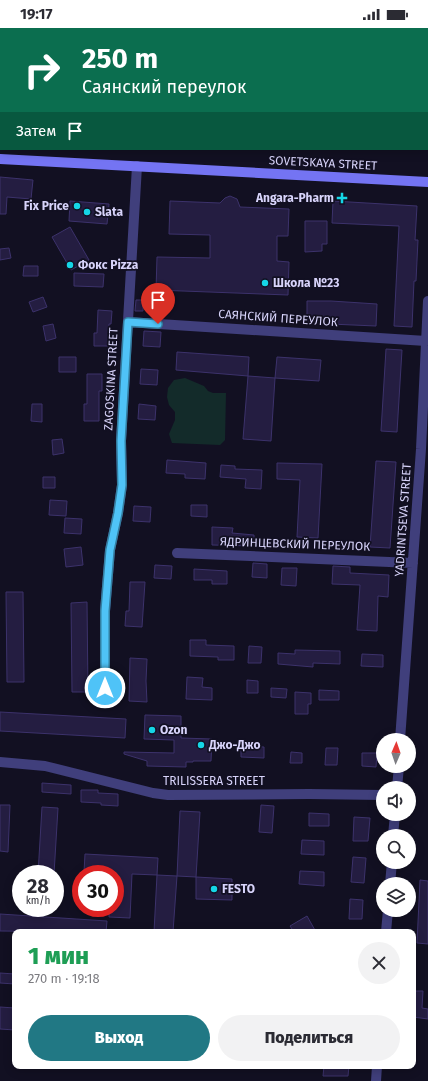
<!DOCTYPE html>
<html lang="ru">
<head>
<meta charset="utf-8">
<style>
  body { margin:0; font-family:"Fira Sans",sans-serif; background:#f2f2f3; color:#2b2b33; height:100vh; display:flex; flex-direction:column; font-size:15px; white-space:nowrap }
  * { box-sizing:border-box; margin:0 }
  p { font-size:13px; color:#7c7c81 }
  .icon { flex:none; width:22px; height:22px; fill:none; stroke:currentColor; stroke-width:2; stroke-linecap:round; stroke-linejoin:round }
  .map { position:relative; flex:1; overflow:hidden }
  .side { position:absolute; left:12px; top:901px; width:404px; height:140px; display:flex; flex-direction:column; background:#fff; border-radius:8px; box-shadow:0 2px 10px #0003 }
  .side>* { flex:none }
  .guide { position:absolute; left:0px; top:0px; width:428px; height:122px; box-shadow:0 2px 10px #0003; background:#0b6e4f; color:#fff; overflow:hidden }
  .needle { width:26px; rotate:2deg }
  .fabs { position:absolute; left:376px; top:705px; display:grid; gap:8px }
  .fabs a { display:grid; place-items:center; width:40px; height:40px; border-radius:50%; background:#fff; box-shadow:0 2px 10px #0003; font-size:20px }
  .speed { position:absolute; left:12px; top:837px; display:flex; gap:8px; font-size:20px; font-weight:700; text-align:center }
  .speed>* { display:grid; place-content:center; width:52px; height:52px; border-radius:50%; background:#fff; box-shadow:0 2px 10px #0003; line-height:1 }
  .speed small { font-size:10px; font-weight:400 }
  .speed .limit { border:6px solid #d22; background:#fff; color:#111 }
  .pin { position:absolute; display:grid; place-items:center; width:34px; height:34px; color:#fff; margin:-41px -17px; border-radius:50% 50% 50% 0; rotate:-45deg; box-shadow:0 0 4px #0007 }
  .pin .icon { rotate:45deg }
  .me { position:absolute; width:44px; margin:-22px; rotate:0deg; stroke-linejoin:round; filter:drop-shadow(0 0 3px #0008) }
  .turn { display:flex; align-items:center; gap:14px; height:84px; padding:0 16px; font-size:18px }
  .turn .icon { width:52px; height:52px; stroke-width:2.5 }
  .turn b { display:block; font-size:28px; line-height:34px }
  .then { display:flex; align-items:center; height:38px; padding:0 16px; background:#0003; gap:8px; font-size:15px }
  .round { display:grid; place-items:center; flex:none; width:42px; height:42px; border-radius:21px; background:#f2f2f3 }
  .summary { display:flex; align-items:center; justify-content:space-between; height:68px; padding:0 16px }
  h1 { font-size:24px; font-weight:800; line-height:30px; color:#1e9e55 }
  .button { display:flex; gap:8px; margin-top:auto; padding:8px 16px }
  .button a { flex:1; height:46px; border-radius:24px; background:#217884; color:#fff; font-size:16px; font-weight:800; line-height:46px; text-align:center }
  .button a+a { background:#f2f2f3; color:#2b2b33 }
  .status { display:flex; justify-content:space-between; align-items:center; height:28px; padding:0 20px; background:#fff; direction:ltr }
  .status svg { height:11px; fill:currentColor }
  .map>svg:first-child { display:block }
  .green { fill:#132b2a }
  .building { fill:#241d41; stroke:#3c326b }
  .lines { fill:none; stroke-linecap:round; stroke-linejoin:round }
  .street { stroke:#403f7c; stroke-width:10 }
  .secondary { stroke:#7474f3; stroke-width:10 }
  .route-casing { stroke:#337fa1; stroke-width:10 }
  .route { stroke:#4fc3f7; stroke-width:7 }
  .poi-dot { fill:#15d6e7; stroke:#121022; stroke-width:1.5 }
  .labels { text-anchor:middle; dominant-baseline:central; stroke-width:3.5; stroke-linejoin:round; paint-order:stroke }
  .street-label { font-size:12px; fill:#d8d4fb; stroke:#121022 }
  .poi-label { font-size:12px; font-weight:bold; fill:#d8d4fb; stroke:#121022; text-anchor:start }
</style>
</head>
<body>
<div class="status"><b>19:17</b><svg viewBox="0 0 49 12"><path d="M0 12V9h3v3zM5 12V6h3v6zM10 12V3h3v9zM15 12V0h3v12zM26 1h20v11H26zM47 4h2v5h-2z"/></svg></div>
<div class="map">
<svg width="428" height="1053" viewBox="0 0 428 1053">
  <rect width="100%" height="100%" fill="#121022"/>
  <path class="green" d="M185,350L204,358L208,363L213,365H226L225,412L220,417L172,415L169,406L175,392V384L169,377L167,369L168,360L174,352Z"/>
  <path class="building" d="M0,149L33,152L31,171L7,169L6,186H0Z
    M230,168L237,171L240,179L289,181L288,208H277V233L289,234L288,267L156,262L157,229L210,230V207L169,206L170,173L220,175L225,170Z
    M70,173L109,176L107,196L69,193Z
    M333,173L417,178L415,212H418L416,253H414L412,299L394,298L399,198L332,195Z
    M305,193H327V216H322V223L305,224Z
    M70,199L89,232L71,242L52,209Z
    M9,220L11,230L0,232V221Z
    M24,238H38V248H23Z
    M74,245L104,246L103,259L74,258Z
    M43,269L47,279L33,284L29,274Z
    M136,272H143V283H135Z
    M307,273H331L377,276L376,298L330,296V289L315,288V293H307Z
    M98,282L112,283L111,296H109V318H94V305H97Z
    M53,296L56,310L46,313L43,298Z
    M144,303L161,304L160,319L143,318Z
    M386,321L402,322L397,404L381,403Z
    M177,324L249,329L248,348L176,342Z
    M59,329H76V344H59Z
    M277,329L321,332L319,353L275,350Z
    M141,341L158,342L157,357L140,356Z
    M87,346H102V363H99V393H84V376H87Z
    M248,348L275,350L271,413L243,411Z
    M32,376H42V394L31,393Z
    M139,376L156,378L155,392L138,391Z
    M62,411L64,425L53,427L52,412Z
    M167,432L206,435L205,451L185,450V446L166,445Z
    M376,433L396,434L390,520L370,519Z
    M277,435L322,436L318,510L297,509L300,452L277,451Z
    M221,437L235,438V441L262,442L261,461L245,460L246,451L220,449Z
    M43,449H55V460H43Z
    M50,472L67,473L66,488L49,487Z
    M191,477H207V489L191,488Z
    M134,478L151,479L150,494L133,493Z
    M65,490L82,491L81,506L64,505Z
    M212,499L233,500L232,505L254,507V518L212,517Z
    M81,519L83,537L66,539L64,521Z
    M253,535L267,536V550L252,549Z
    M155,537L172,538L171,551L154,550Z
    M333,538L350,539V545L389,547L388,569L378,568L377,603L357,602L360,557L332,556Z
    M282,540H297L296,558L281,557Z
    M194,541L227,543V556H212V552H194Z
    M130,554H145L142,599L125,598L126,583H129Z
    M6,564H23L24,654H7Z
    M87,574L88,664H72L71,575Z
    M190,612H206V617L234,618V632H218V629L190,628Z
    M249,618L262,619L261,635H248Z
    M295,622L340,623V636L313,635V639L278,636V625L295,626Z
    M362,626L383,627V639L361,638Z
    M130,630L147,631L146,653L147,674L129,673Z
    M187,649L203,650L202,659L212,660V672L186,671Z
    M247,652L258,653V665H247Z
    M271,660L287,661L286,670L271,669Z
    M319,662L339,663V672H319Z
    M295,664L311,665V676H308V686H295Z
    M0,684L126,691L125,710L0,703Z
    M145,687L181,688V710L212,711L211,733H193V734H186V739L147,738V733L124,726V724L174,725V712L144,711Z
    M241,718L264,719V730L241,729Z
    M326,720H338L337,737H325Z
    M291,724L302,725V735H290Z
    M362,725H377L376,739L362,738Z
    M42,755L71,757V766L42,764Z
    M81,762H98V765L118,766V778L101,777V775L81,774Z
    M0,777H10L8,824L0,823Z
    M261,777L274,778L272,805L259,804Z
    M42,779L58,780L54,846H38Z
    M180,783L200,784L196,849L177,848Z
    M309,785L329,786V798H309Z
    M354,789L370,790L368,813H353Z
    M302,812L324,813V827L301,826Z
    M85,826L158,830L157,847L132,846L130,890L109,889V880H115V845L84,844Z
    M353,829L366,830L364,855L351,854Z
    M300,843L324,844V858L299,856Z
    M157,847L177,848L173,904H154Z
    M196,849L232,851V872L196,871Z
    M420,852L428,853V916L417,915Z
    M350,871L363,872L362,891H349Z
    M0,886L107,893L106,904L0,903Z
    M307,888L316,904H294L290,898Z
    M0,945L15,946V956L0,955Z
    M413,963H423L422,980L428,981V991L413,989Z
    M0,979L15,980V1002L0,1001Z
    M324,1038H349L348,1048H323Z"/>
  <g class="lines">
    <path class="street" d="M128,294L426,313
      M177,525L413,535
      M105,660V583L110,522L118,485L122,457L121,413L137,138
      M400,712L421,421L428,273
      M0,734L45,738L153,765L168,767L309,766L383,767
      M397,760L399,738
      M393,808L395,786
      M390,856L392,834
      M386,904L388,882
      M376,1053L377,1038"/>
    <path class="secondary" d="M0,131L428,154"/>
  </g>
  <g class="lines">
    <g class="route-casing">
      <path id="route" d="M105,660V583L110,522L118,485L122,457L121,413L128,294L158,296"/>
    </g>
    <use href="#route" class="route"/>
  </g>
  <g class="poi-dot">
    <path d="M340 164h4v4h4v4h-4v4h-4v-4h-4v-4h4z"/>
    <circle cx="77" cy="178" r="4"/>
    <circle cx="87" cy="184" r="4"/>
    <circle cx="70" cy="237" r="4"/>
    <circle cx="265" cy="255" r="4"/>
    <circle cx="152" cy="702" r="4"/>
    <circle cx="201" cy="717" r="4"/>
    <circle cx="214" cy="861" r="4"/>
  </g>
  <g class="labels">
    <g class="street-label">
      <text transform="translate(323 135) rotate(3)">SOVETSKAYA STREET</text>
      <text transform="translate(278 290) rotate(4)">САЯНСКИЙ ПЕРЕУЛОК</text>
      <text transform="translate(111 351) rotate(-87)">ZAGOSKINA STREET</text>
      <text transform="translate(403 492) rotate(-86)">YADRINTSEVA STREET</text>
      <text transform="translate(295 516) rotate(2)">ЯДРИНЦЕВСКИЙ ПЕРЕУЛОК</text>
      <text x="214" y="753">TRILISSERA STREET</text>
    </g>
    <g class="poi-label">
      <text x="334" y="170" text-anchor="end">Angara-Pharm</text>
      <text x="69" y="178" text-anchor="end">Fix Price</text>
      <text x="95" y="184">Slata</text>
      <text x="78" y="237">Фокс Pizza</text>
      <text x="273" y="255">Школа №23</text>
      <text x="160" y="702">Ozon</text>
      <text x="209" y="717">Джо-Джо</text>
      <text x="222" y="861">FESTO</text>
    </g>
  </g>
</svg>
<div class="fabs">
<a><svg class="needle" viewBox="-14 -14 28 28"><path d="M0-13l5 13h-10z" fill="#e53935"/><path d="M0 13l5-13h-10z" fill="#7c7c81"/></svg></a>
<a><svg class="icon" aria-label="sound" viewBox="0 0 24 24"><path d="M4 9h4l5-4v14l-5-4H4zM17 9q2 3 0 6"/></svg></a>
<a><svg class="icon" aria-label="search" viewBox="0 0 24 24"><circle cx="10" cy="10" r="6"/><path d="M15 15l6 6"/></svg></a>
<a><svg class="icon" aria-label="layers" viewBox="0 0 24 24"><path d="M12 4l9 5-9 5-9-5zM3 14l9 5 9-5"/></svg></a>
</div>
<div class="speed"><div>28<small>km/h</small></div><div class="limit">30</div></div>
<div class="pin" style="left:158px;top:296px;background:#d93025"><svg class="icon" aria-label="arrive" viewBox="0 0 24 24"><path d="M6 21V4h12l-3 4 3 4H6"/></svg></div>
<svg class="me" style="left:105px;top:660px" viewBox="-20 -20 40 40"><circle r="17" fill="#4fc3f7" stroke="#fff" stroke-width="3"/><path d="M0-11L8 9 0 5-8 9z" fill="#fff"/></svg>
<div class="guide">
<div class="turn"><svg class="icon" aria-label="right" viewBox="0 0 24 24"><path d="M7 20v-9h11M14 6l5 5-5 5"/></svg><div><b>250 m</b>Саянский переулок</div></div>
<div class="then">Затем<svg class="icon" aria-label="arrive" viewBox="0 0 24 24"><path d="M6 21V4h12l-3 4 3 4H6"/></svg></div>
</div>
<section class="side">
<div class="summary"><div><h1>1 мин</h1><p>270 m · 19:18</p></div><a class="round"><svg class="icon" aria-label="close" viewBox="0 0 24 24"><path d="M6 6l12 12M18 6L6 18"/></svg></a></div>
<div class="button"><a>Выход</a><a>Поделиться</a></div>
</section>
</div>
</body>
</html>
